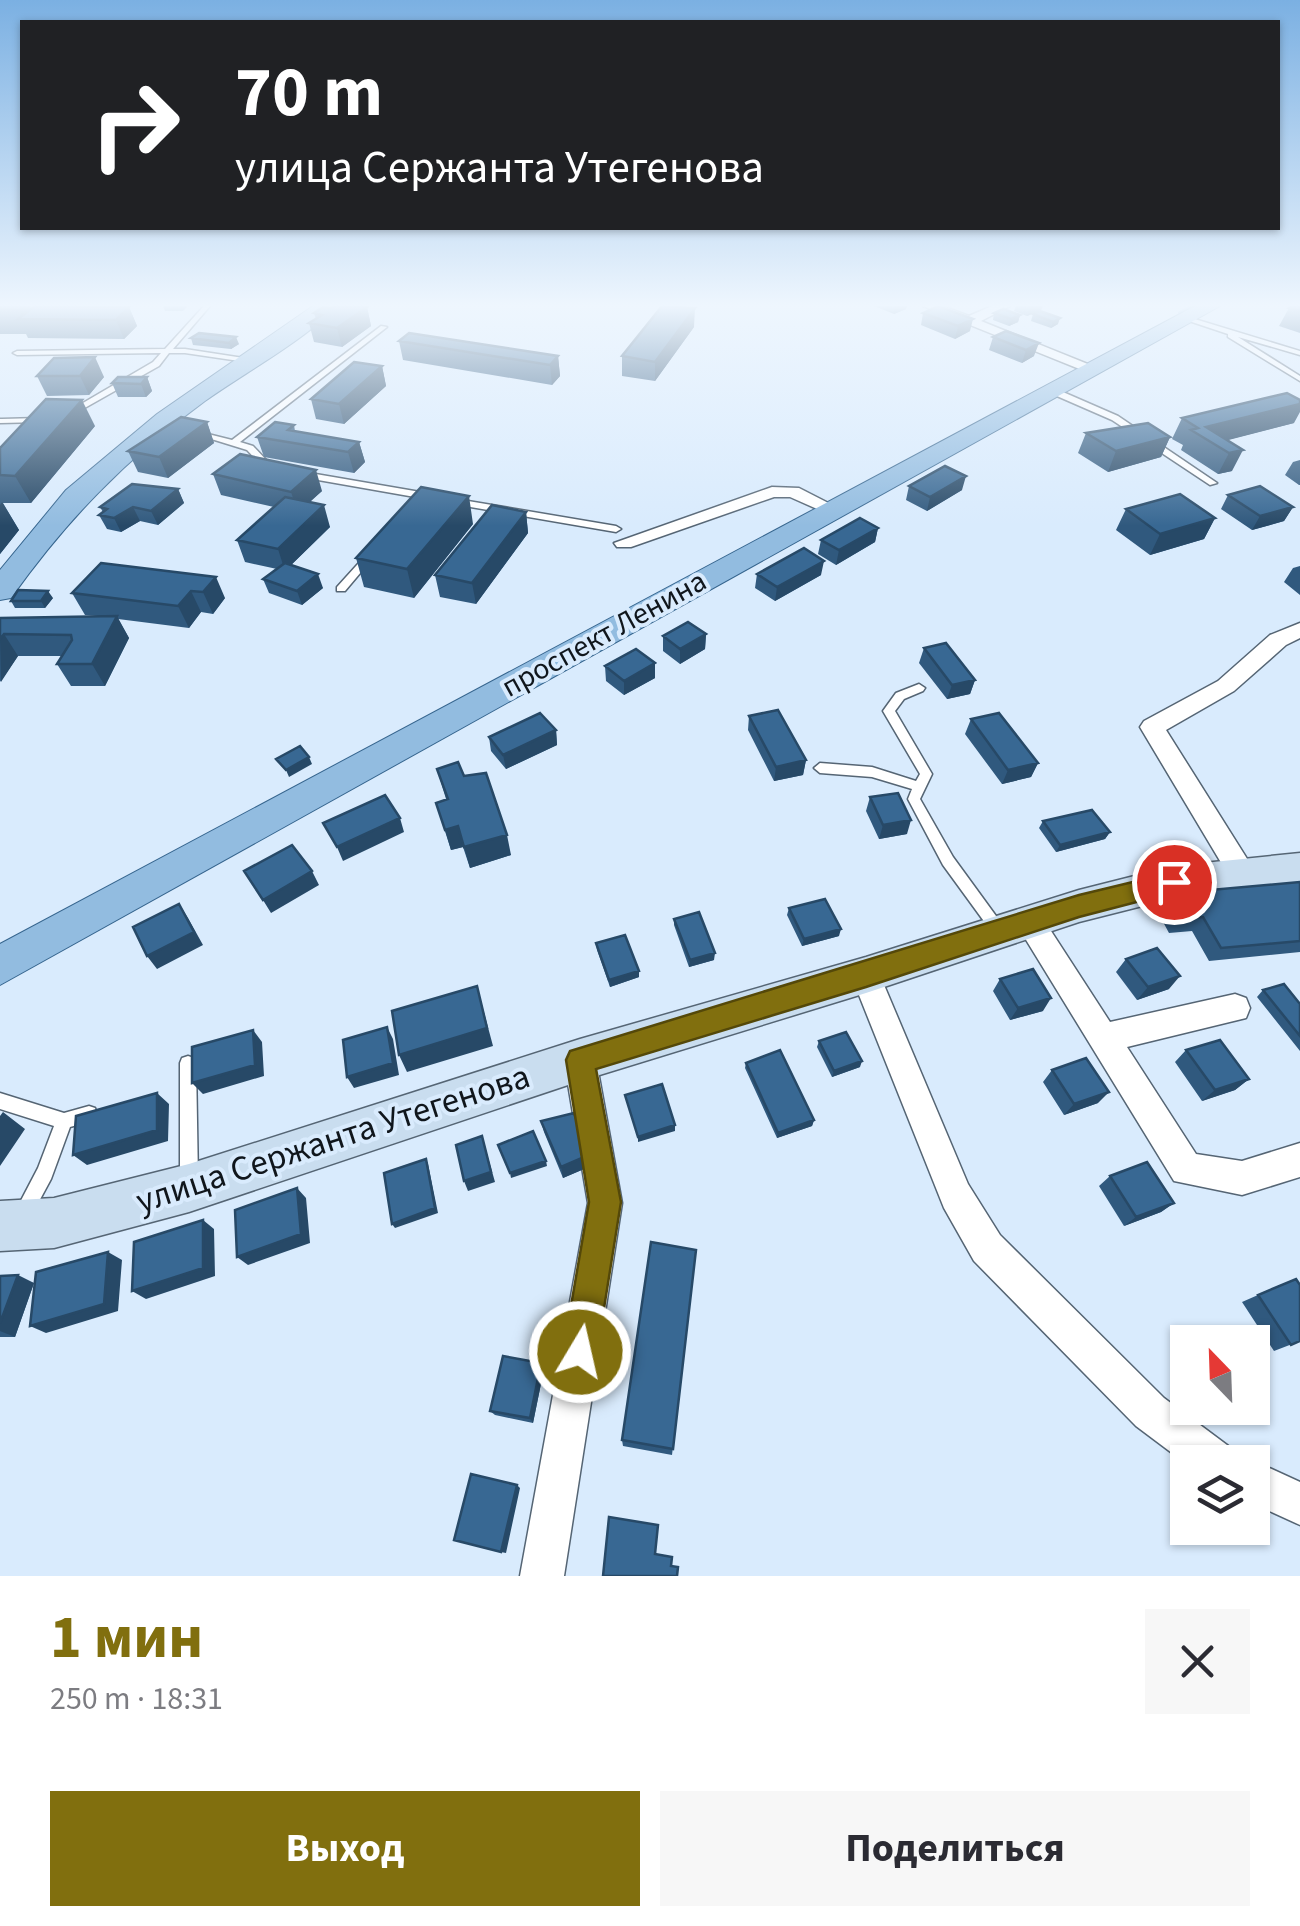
<!DOCTYPE html>
<html lang="ru">
<head>
<meta charset="utf-8">
<style>
  body { margin:0; font-family:"Source Sans 3",sans-serif; background:#f7f7f7; color:#2b2b33; height:100vh; display:flex; flex-direction:column; font-size:38px; white-space:nowrap }
  * { box-sizing:border-box; margin:0 }
  p { font-size:32px; color:#7c7c81 }
  .icon { flex:none; width:55px; height:55px; fill:none; stroke:currentColor; stroke-width:2; stroke-linecap:round; stroke-linejoin:round }
  .map { position:relative; height:1576px; overflow:hidden }
  .panel { display:flex; flex-direction:column; background:#fff; flex:1 }
  .panel>* { flex:none }
  .top-card { position:absolute; left:20px; top:20px; width:1260px; height:210px; border-radius:0px; box-shadow:0 2px 8px #0004; background:#202124; color:#fff; overflow:hidden }
  .needle { width:65px; rotate:337deg }
  .fabs { position:absolute; left:1170px; top:1325px; display:grid; gap:20px }
  .fabs a { display:grid; place-items:center; width:100px; height:100px; border-radius:0px; background:#fff; box-shadow:0 2px 8px #0004; font-size:50px }
  .pin { position:absolute; display:grid; place-items:center; width:85px; height:85px; color:#fff; margin:-42px; border:5px solid #fff; border-radius:50%; box-shadow:0 2px 10px #0007 }
  .me { position:absolute; width:110px; margin:-55px; rotate:9deg; stroke-linejoin:round; filter:drop-shadow(0 0 8px #0008) }
  .turn { display:flex; align-items:center; gap:35px; height:210px; padding:0 50px; font-size:45px }
  .turn .icon { width:130px; height:130px; stroke-width:2.5 }
  .turn b { display:block; font-size:70px; line-height:85px }
  .round { display:grid; place-items:center; flex:none; width:105px; height:105px; border-radius:0px; background:#f7f7f7 }
  .overview { display:flex; align-items:center; justify-content:space-between; height:170px; padding:0 50px }
  h1 { font-size:60px; font-weight:700; line-height:75px; color:#816f0e }
  .button { display:flex; gap:20px; margin-top:auto; padding:20px 50px }
  .button a { flex:1; height:115px; border-radius:0px; background:#816f0e; color:#fff; font-size:40px; font-weight:700; line-height:115px; text-align:center }
  .button a+a { background:#f7f7f7; color:#2b2b33 }
  .map>svg:first-child { display:block }
  .lines { fill:none; stroke-linecap:round; stroke-linejoin:round }
  .stream { stroke:#79abda; stroke-width:4 }
  .service-casing { stroke:#556574; stroke-width:3 }
  .minor-casing { stroke:#556574; stroke-width:3 }
  .secondary-casing { stroke:#556574; stroke-width:3 }
  .primary-casing { stroke:#36658e; stroke-width:2 }
  .service { fill:#fff; fill-rule:evenodd }
  .minor { fill:#fff; fill-rule:evenodd }
  .secondary { fill:#c9ddef; fill-rule:evenodd }
  .primary { fill:#92bce0; fill-rule:evenodd }
  .wall { fill:#30597e }
  .shaded-wall { fill:#274967 }
  .building { fill:#386893; stroke:#274967; stroke-width:2.5 }
  .route { fill:#816f0e; stroke:#544809; stroke-width:2.5 }
  .labels { text-anchor:middle; dominant-baseline:central; stroke-width:8; stroke-linejoin:round; paint-order:stroke }
  .street-label { font-size:30px; fill:#10161c; stroke:#d9ebfd }
  .near-street-label { font-size:35px; fill:#10161c; stroke:#d9ebfd }
</style>
</head>
<body>
<div class="map">
<svg width="1300" height="1576" viewBox="0 0 1300 1576">
  <rect width="100%" height="100%" fill="#d9ebfd"/>
  <g class="lines">
    <path class="stream" d="M1180,313L1193,306"/>
    <g class="service-casing">
      <path id="service" d="M204,306H210L173,349H185L250,359L254,361L253,363L185,353H169L159,366L74,414H71V410L153,362L161,353L17,355L13,353L17,351L165,349Z
        M1188,317L1300,351V355L1238,337L1300,376V381L1228,337V334L1186,320L1185,319Z
        M381,326L387,327L240,442L253,446L272,466V470H266L247,450L192,433L196,431L232,440Z
        M1050,389H1056L1118,416L1217,483L1210,485L1112,420L1050,393Z
        M39,418H42V422L0,423V419H2Z
        M304,472L432,494L437,497L432,500L301,477L300,475Z
        M456,499L616,526L621,529L616,532L453,504V500Z
        M369,554L372,555V559L345,591H337V587L366,555Z
        M919,684L925,688L923,691L904,699L895,711L932,774L920,799L953,857L1004,927L1006,931L1004,935L999,937L994,935L943,865L908,799L912,789L872,777L820,773L814,768L820,763L872,767L916,781L920,774L883,711L896,693Z
        M188,1056L194,1058L196,1063L198,1181L195,1187L189,1190L183,1187L180,1181V1063L182,1058Z
        M0,1093L64,1113L89,1106L95,1108L97,1114L95,1120L70,1127L51,1179L30,1218L24,1221L18,1218L15,1212L38,1168L54,1126L0,1109Z"/>
    </g>
    <g class="minor-casing">
      <path id="minor" d="M923,306H942L969,316L992,306H1010L981,321L1100,369L1087,372Z
        M772,487L799,488L842,510L833,516L790,497H774L631,547H617L614,543Z
        M1300,623V638L1286,645L1234,691L1166,730L1256,873L1252,881L1242,884L1232,881L1140,727L1144,721L1218,681L1270,635Z
        M1030,910L1040,914L1110,1022L1235,994L1246,998L1250,1008L1246,1018L1127,1047L1196,1154L1242,1161L1300,1143V1177L1242,1195L1174,1181L1020,930L1016,922L1020,914Z
        M866,962L876,966L968,1184L1000,1235L1164,1398L1231,1448L1237,1462L1188,1465L1136,1426L974,1261L944,1208L851,975L856,966Z
        M580,1045L591,1049L596,1060L622,1203L564,1576H520L588,1203L564,1060L569,1049Z
        M1252,1460L1300,1482V1525L1252,1503V1462H1247Z"/>
    </g>
    <g class="secondary-casing">
      <path id="secondary" d="M1300,853V883L1174,898L1079,922L866,993L580,1081L189,1212L54,1248L0,1251V1201L54,1198L189,1164L580,1039L866,957L1079,890L1174,866Z"/>
    </g>
    <g class="primary-casing">
      <path id="primary" d="M313,306H336C310,337 241,375 205,401C126,459 68,518 11,598L0,600V570L66,490L157,414Z
        M1195,306H1220L0,985V944Z"/>
    </g>
    <use href="#service" class="service"/>
    <use href="#minor" class="minor"/>
    <use href="#secondary" class="secondary"/>
    <use href="#primary" class="primary"/>
  </g>
  <path class="wall" d="M0,306H30L31,309L129,307L137,326L124,339L28,338L26,334H0Z
    M163,306H188L183,311H165Z
    M874,306H907L906,309L894,314Z
    M938,306L970,331L955,339L921,325L923,313Z
    M1016,306H1043L1041,310L1027,316L1014,311Z
    M1300,306V333L1279,326L1289,308Z
    M367,307L371,326L342,347L314,342L309,323L316,319L314,313L331,308Z
    M994,313L1020,315L1018,322L1009,326L993,320Z
    M1033,314L1058,324L1051,328L1031,321Z
    M694,327L655,381L622,376V356Z
    M1006,331L1034,356L1022,363L989,350L993,337Z
    M191,338L239,344L231,349L193,345Z
    M399,341L558,356L560,376L552,385L403,360Z
    M54,358L104,377L89,395L47,396L37,376Z
    M382,366L386,386L344,424L316,419L311,399Z
    M147,377L152,391L146,397H118L112,383Z
    M1182,418L1294,423L1227,440L1232,471L1218,474L1181,450L1183,445L1172,439Z
    M207,422L214,443L168,478L138,472L128,451Z
    M294,425L295,431L359,442L365,462L354,473L264,457L257,437Z
    M95,426L31,503H3L19,530L0,554V448Z
    M1086,433L1170,437L1161,457L1108,472L1078,453Z
    M1300,460V485H1299L1285,475L1293,462Z
    M213,474L322,491L309,502L330,527L291,565L323,588L302,605L269,593L263,579L277,569L245,562L237,540L274,507L221,495Z
    M909,486L962,490L927,511L906,500Z
    M178,489L184,503L158,525L140,521L121,532L107,529L99,515L103,512L100,507Z
    M1228,495L1293,507L1284,521L1252,530L1221,509Z
    M1126,509L1215,518L1204,539L1150,555L1116,530Z
    M526,512L528,533L476,604L440,597L435,575Z
    M473,524L414,598L364,587L356,558Z
    M878,528L875,542L836,565L818,554L821,540Z
    M101,563L225,598L213,614L201,612L189,628L118,619L129,638L105,686H71L57,664L62,656H18L0,682V618L98,616L85,615L72,593Z
    M1300,566V595L1284,582L1293,568Z
    M757,574L821,575L775,601L755,588Z
    M53,598L45,608H15L11,601Z
    M706,634L705,649L680,664L663,651V636Z
    M924,648L975,680L970,694L947,699L919,663Z
    M655,663V678L624,695L606,681L605,666Z
    M749,716L806,760L803,775L774,781L748,730Z
    M971,719L1038,763L1031,777L1002,784L965,734Z
    M556,730L557,745L506,769L491,751L489,737Z
    M437,769L464,776L511,855L470,868L463,847L451,850L436,803L446,799Z
    M870,797L907,834L879,839L866,811Z
    M1043,821L1110,832L1105,839L1056,852L1039,828Z
    M1300,882V952L1209,961L1192,931L1169,933L1155,907L1165,894Z
    M789,908L839,936L802,946L787,915Z
    M674,919L714,960L689,967L674,925Z
    M596,943L639,977L610,987L597,950Z
    M1126,959L1169,989L1137,1000L1116,972Z
    M1000,979L1043,1011L1010,1020L993,991Z
    M1263,990L1300,1004V1051L1257,997Z
    M819,1041L860,1067L832,1077L817,1047Z
    M1186,1050L1249,1079L1235,1090L1202,1101L1175,1062Z
    M746,1063L814,1120L812,1126L777,1138L745,1068Z
    M1052,1070L1098,1103L1064,1115L1043,1082Z
    M541,1121L591,1166L563,1178L544,1132Z
    M1110,1176L1174,1203L1161,1212L1124,1226L1099,1186Z
    M696,1250L672,1455L623,1446L622,1440Z
    M0,1276L34,1283L15,1337H0Z
    M1258,1295L1300,1341L1274,1351L1242,1302Z
    M541,1363L544,1369L533,1423L495,1415L490,1411Z"/>
  <path class="shaded-wall" d="M24,306H30L36,319H24L19,310Z
    M895,306H907L906,309L894,314Z
    M1031,306H1043L1041,310L1027,316Z
    M129,307L137,326L124,339L116,320Z
    M367,307L371,326L342,347L337,328Z
    M695,308L694,327L655,381V362Z
    M1020,315L1018,322L1009,326L1011,319Z
    M1060,318L1058,324L1051,328L1053,322Z
    M973,319L970,331L955,339L958,326Z
    M236,337L239,344L231,349L229,343Z
    M1039,343L1034,356L1022,363L1026,350Z
    M558,356L560,376L552,385L550,365Z
    M95,357L104,377L89,395L80,376Z
    M382,366L386,386L344,424L339,404Z
    M147,377L152,391L146,397L141,384Z
    M82,400L95,426L31,503L15,476Z
    M1300,404V412L1294,423L1213,444L1206,427Z
    M207,422L214,443L168,478L159,457Z
    M1170,437L1161,457L1108,472L1116,451Z
    M359,442L365,462L354,473L348,452Z
    M1243,450L1232,471L1218,474L1229,453Z
    M316,470L322,491L298,513L291,492Z
    M966,476L962,490L927,511L930,497Z
    M178,489L184,503L158,525L151,511Z
    M469,496L473,524L414,598L407,569Z
    M2,502L19,530L0,554V505Z
    M324,505L330,527L285,571L278,549Z
    M133,507L140,521L121,532L114,518Z
    M1293,507L1284,521L1252,530L1260,516Z
    M526,512L528,533L476,604L472,583Z
    M1215,518L1204,539L1150,555L1160,534Z
    M878,528L875,542L836,565L839,550Z
    M824,561L821,575L775,601L777,587Z
    M318,574L323,588L302,605L297,591Z
    M216,577L225,598L213,614L203,592Z
    M48,591L53,598L45,608L41,601Z
    M191,591L201,612L189,628L178,606Z
    M117,616L129,638L105,686L92,664Z
    M4,634L18,656L1,682L0,639Z
    M706,634L705,649L680,664V649Z
    M655,663V678L624,695V681Z
    M975,680L970,694L947,699L952,685Z
    M556,730L557,745L506,769L503,755Z
    M309,757L312,764L289,777L286,770Z
    M806,760L803,775L774,781L776,767Z
    M1038,763L1031,777L1002,784L1008,770Z
    M400,818L404,832L343,861L337,847Z
    M911,820L907,834L879,839L883,825Z
    M458,826L463,847L451,850L445,830Z
    M1110,832L1105,839L1056,852L1060,845Z
    M507,835L511,855L470,868L464,847Z
    M312,871L319,885L271,913L263,900Z
    M179,904L188,918L203,945L157,969L147,956Z
    M841,929L839,936L802,946L804,939Z
    M715,953L714,960L689,967L690,960Z
    M639,971V977L610,987L609,980Z
    M1180,976L1169,989L1137,1000L1148,987Z
    M477,986L493,1046L407,1072L399,1055Z
    M1051,998L1043,1011L1010,1020L1018,1008Z
    M387,1027L393,1039L399,1075L354,1088L347,1077Z
    M253,1030L262,1042L264,1076L203,1094L192,1083Z
    M862,1061L860,1067L832,1077L834,1071Z
    M1249,1079L1235,1090L1202,1101L1215,1090Z
    M1109,1092L1098,1103L1064,1115L1074,1104Z
    M157,1093L169,1104L168,1141L87,1165L73,1155Z
    M3,1112L25,1129L0,1166V1116Z
    M814,1120L812,1126L777,1138L778,1133Z
    M675,1125V1131L638,1142V1137Z
    M482,1136L495,1182L468,1191L464,1181Z
    M589,1155L591,1166L563,1178L561,1167Z
    M426,1159L428,1164L438,1213L395,1228L392,1224Z
    M546,1161L547,1166L511,1178L510,1173Z
    M297,1188L306,1198L310,1243L248,1265L237,1257Z
    M1174,1203L1161,1212L1124,1226L1136,1217Z
    M203,1220L214,1229L215,1276L146,1299L132,1291Z
    M108,1252L122,1260L118,1311L46,1333L30,1326Z
    M18,1275L34,1283L15,1337L0,1331V1323Z
    M541,1363L544,1369L533,1423L530,1418Z
    M517,1485L520,1488L506,1553L501,1552Z"/>
  <path class="building" d="M0,306H24L19,310L0,309Z
    M35,306H53L129,307L116,320L18,319Z
    M335,306H360L367,307L337,328L309,323L322,315L314,313L323,307L331,308Z
    M662,306L695,308L655,362L622,356Z
    M938,306L973,319L958,326L923,313Z
    M1292,306H1300V311L1289,308Z
    M1003,309L1020,315L1011,319L994,313Z
    M1040,311L1060,318L1053,322L1033,314Z
    M1006,331L1039,343L1026,350L993,337Z
    M199,333L236,337L229,343L191,338Z
    M409,333L558,356L550,365L399,341Z
    M95,357L80,376H37L54,358Z
    M354,362L382,366L339,404L311,399Z
    M118,377H147L141,384L112,383Z
    M1287,393L1300,400V404L1206,427L1243,450L1229,453L1191,430L1198,428L1182,418Z
    M46,399L82,400L15,476L0,475V448Z
    M181,417L207,422L159,457L128,451Z
    M275,422L294,425L288,430L359,442L348,452L257,437Z
    M1148,423L1170,437L1116,451L1086,433Z
    M240,454L316,470L291,492L213,474Z
    M945,466L966,476L930,497L909,486Z
    M132,484L178,489L151,511L133,507L114,518L99,515L107,509L100,507Z
    M1260,486L1293,507L1260,516L1228,495Z
    M421,487L469,496L407,569L356,558Z
    M1180,494L1215,518L1160,534L1126,509Z
    M285,497L324,505L278,549L237,540Z
    M492,505L526,512L472,583L435,575Z
    M860,518L878,528L839,550L821,540Z
    M804,548L824,561L777,587L757,574Z
    M101,563L216,577L203,592L191,591L178,606L72,593Z
    M285,563L318,574L297,591L263,579Z
    M18,590L48,591L41,601H11Z
    M117,616L92,664H57L72,640L71,635L4,634L0,639V618Z
    M688,622L706,634L680,649L663,636Z
    M946,643L975,680L952,685L924,648Z
    M636,649L655,663L624,681L605,666Z
    M778,710L806,760L776,767L749,716Z
    M540,713L556,730L503,755L489,737Z
    M999,713L1038,763L1008,770L971,719Z
    M300,746L309,757L286,770L276,759Z
    M458,762L464,776L486,773L507,835L464,847L458,826L445,830L436,803L448,799L437,769Z
    M898,793L911,820L883,825L870,797Z
    M385,795L400,818L337,847L323,823Z
    M1092,810L1110,832L1060,845L1043,821Z
    M292,845L312,871L263,900L244,871Z
    M1300,882V941L1221,948L1203,917L1179,919L1165,894Z
    M825,899L841,929L804,939L789,908Z
    M179,904L194,932L147,956L133,927Z
    M699,912L715,953L690,960L674,919Z
    M625,935L639,971L609,980L596,943Z
    M1157,948L1180,976L1148,987L1126,959Z
    M1033,969L1051,998L1018,1008L1000,979Z
    M1284,984L1300,1004V1036L1263,990Z
    M477,986L487,1028L399,1055L392,1011Z
    M387,1027L393,1063L347,1077L343,1040Z
    M253,1030L255,1065L192,1083V1047Z
    M846,1032L862,1061L834,1071L819,1041Z
    M1220,1040L1249,1079L1215,1090L1186,1050Z
    M780,1050L814,1120L778,1133L746,1063Z
    M1086,1058L1109,1092L1074,1104L1052,1070Z
    M662,1084L675,1125L638,1137L625,1095Z
    M157,1093V1130L73,1155L76,1116Z
    M574,1113L589,1155L561,1167L541,1121Z
    M533,1131L546,1161L510,1173L498,1145Z
    M482,1136L491,1172L464,1181L456,1145Z
    M426,1159L435,1208L392,1224L384,1173Z
    M1147,1162L1174,1203L1136,1217L1110,1176Z
    M297,1188L301,1234L237,1257L235,1210Z
    M203,1220V1268L132,1291L134,1242Z
    M651,1242L696,1250L673,1449L622,1440Z
    M108,1252L104,1304L30,1326L36,1272Z
    M18,1275L0,1323V1276Z
    M1296,1279L1300,1285V1341L1291,1345L1258,1295Z
    M503,1356L541,1363L530,1418L490,1411Z
    M471,1474L517,1485L501,1552L454,1540Z
    M609,1517L658,1525L655,1554L672,1557L671,1566L678,1567L677,1576H603Z"/>
  <linearGradient id="sky" x2="0" y2="1"><stop stop-color="#7bb0e2"/><stop offset="0.58" stop-color="#eef6fe"/><stop offset="1" stop-color="#eef6fe" stop-opacity="0"/></linearGradient>
  <rect width="1300" height="526" fill="url(#sky)"/>
  <path class="route" d="M1174,872L1183,875L1187,882L1183,890L1079,917L866,987L596,1069L621,1202L597,1352L592,1364L580,1369L568,1364L563,1352L589,1202L566,1060L570,1051L1079,895Z"/>
  <g class="labels">
    <g class="street-label">
      <text transform="translate(604 634) rotate(-29)">проспект Ленина</text>
    </g>
    <g class="near-street-label">
      <text transform="translate(333 1139) rotate(-18)">улица Сержанта Утегенова</text>
    </g>
  </g>
</svg>
<div class="fabs">
<a><svg class="needle" viewBox="-14 -14 28 28"><path d="M0-13l5 13h-10z" fill="#e53935"/><path d="M0 13l5-13h-10z" fill="#7c7c81"/></svg></a>
<a><svg class="icon" aria-label="layers" viewBox="0 0 24 24"><path d="M12 4l9 5-9 5-9-5zM3 14l9 5 9-5"/></svg></a>
</div>
<div class="pin" style="left:1174px;top:882px;background:#d93025"><svg class="icon" aria-label="arrive" viewBox="0 0 24 24"><path d="M6 21V4h12l-3 4 3 4H6"/></svg></div>
<svg class="me" style="left:580px;top:1352px" viewBox="-20 -20 40 40"><circle r="17" fill="#816f0e" stroke="#fff" stroke-width="3"/><path d="M0-11L8 9 0 5-8 9z" fill="#fff"/></svg>
<div class="top-card">
<div class="turn"><svg class="icon" aria-label="right" viewBox="0 0 24 24"><path d="M7 20v-9h11M14 6l5 5-5 5"/></svg><div><b>70 m</b>улица Сержанта Утегенова</div></div>
</div>
</div>
<section class="panel">
<div class="overview"><div><h1>1 мин</h1><p>250 m · 18:31</p></div><a class="round"><svg class="icon" aria-label="close" viewBox="0 0 24 24"><path d="M6 6l12 12M18 6L6 18"/></svg></a></div>
<div class="button"><a>Выход</a><a>Поделиться</a></div>
</section>
</body>
</html>
